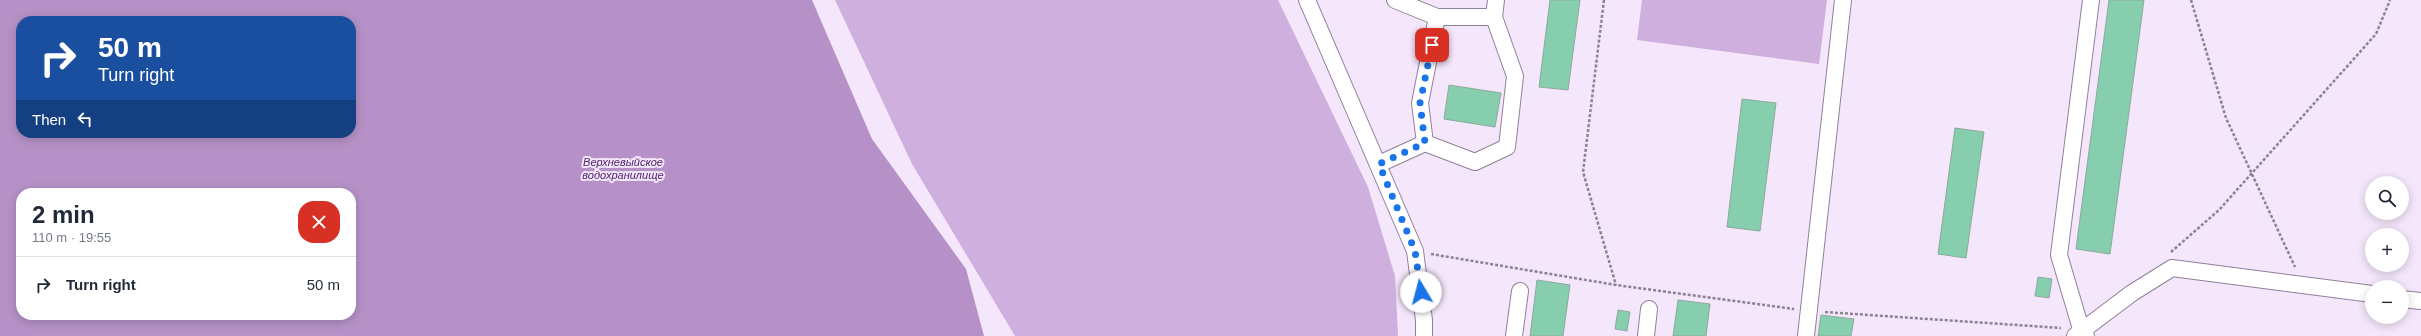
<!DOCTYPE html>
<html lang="en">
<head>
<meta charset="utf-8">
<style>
  body { margin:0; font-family:Arial,sans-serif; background:#f6f6f7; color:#1f2937; height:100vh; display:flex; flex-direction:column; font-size:15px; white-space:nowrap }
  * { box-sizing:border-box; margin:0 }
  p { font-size:13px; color:#747a83 }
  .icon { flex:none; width:22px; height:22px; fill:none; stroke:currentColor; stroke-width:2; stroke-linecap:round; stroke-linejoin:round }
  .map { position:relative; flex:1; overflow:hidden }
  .drawer { position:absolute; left:16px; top:188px; width:340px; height:132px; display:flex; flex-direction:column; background:#fff; border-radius:16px; box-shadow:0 2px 10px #0003 }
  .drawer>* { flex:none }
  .banner { position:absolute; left:16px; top:16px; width:340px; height:122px; border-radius:16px; box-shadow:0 2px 10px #0003; background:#1a4fa0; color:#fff; overflow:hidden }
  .buttons { position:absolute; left:2365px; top:176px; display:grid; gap:8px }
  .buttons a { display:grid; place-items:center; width:44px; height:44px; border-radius:50%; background:#fff; box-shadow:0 2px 10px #0003; font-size:20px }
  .pin { position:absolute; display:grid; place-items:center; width:34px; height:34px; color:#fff; margin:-17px; border-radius:8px; box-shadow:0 2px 6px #0006 }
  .me { position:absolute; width:44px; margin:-22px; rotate:352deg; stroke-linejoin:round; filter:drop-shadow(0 0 3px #0008) }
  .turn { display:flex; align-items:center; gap:14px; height:84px; padding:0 16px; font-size:18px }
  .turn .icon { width:52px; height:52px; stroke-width:2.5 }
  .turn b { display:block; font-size:28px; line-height:34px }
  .then { display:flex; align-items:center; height:38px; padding:0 16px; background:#0003; gap:8px; font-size:15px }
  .round { display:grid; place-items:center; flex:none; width:42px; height:42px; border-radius:16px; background:#f6f6f7 }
  .headline { display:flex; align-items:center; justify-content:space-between; height:68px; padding:0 16px }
  h1 { font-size:24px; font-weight:800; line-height:30px }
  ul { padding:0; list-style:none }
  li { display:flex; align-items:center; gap:12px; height:56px; padding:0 16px; border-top:1px solid #e0e1e3 }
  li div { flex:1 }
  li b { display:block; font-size:15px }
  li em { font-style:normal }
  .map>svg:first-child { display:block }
  .green { fill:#ceafde }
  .water { fill:#b591c7; fill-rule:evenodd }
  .building { fill:#86cead; stroke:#8caa9c }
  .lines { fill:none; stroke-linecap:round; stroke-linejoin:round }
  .minor-casing { stroke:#908099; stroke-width:18 }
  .path { stroke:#8c8291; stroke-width:2.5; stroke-dasharray:3 2; stroke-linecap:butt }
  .minor { stroke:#fff; stroke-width:16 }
  .route { stroke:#1a73e8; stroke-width:7; stroke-dasharray:0 12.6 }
  .labels { text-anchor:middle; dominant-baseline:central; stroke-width:4; stroke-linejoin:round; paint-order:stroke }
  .water-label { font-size:11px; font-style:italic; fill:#502364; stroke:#f4e6fb }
</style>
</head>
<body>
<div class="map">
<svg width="2421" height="336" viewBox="0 0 2421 336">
  <rect width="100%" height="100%" fill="#f4e6fb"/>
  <path class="green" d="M835,0H1278L1368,187L1395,276L1398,336H1015L912,164Z
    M1642,0H1827L1819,64L1637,40Z"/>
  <path class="water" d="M0,0H812L872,139L966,269L984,336H0ZM21,21H351V133H21ZM21,193H351V315H21Z"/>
  <path class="building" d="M1550,0H1580L1568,90L1539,87Z
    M2109,0H2144L2110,254L2076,249Z
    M1449,85L1501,93L1495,127L1444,119Z
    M1742,99L1776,103L1760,231L1727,227Z
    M1955,128L1984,132L1966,258L1938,254Z
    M2038,277L2052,279L2049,298L2035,296Z
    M1537,280L1570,285L1563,336H1530Z
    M1678,300L1710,304L1706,336H1673Z
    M1618,310L1630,312L1627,331L1615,329Z
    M1821,315L1854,319L1851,336H1818Z"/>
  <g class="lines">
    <g class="minor-casing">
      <path id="minor" d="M1307,0L1415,251L1424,320V336
        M1395,0L1437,17
        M1425,143L1420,103L1437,17H1494
        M1379,164L1425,143L1475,162L1507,147L1515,76L1494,17L1496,0
        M2402,299L2421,301
        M1514,336L1520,291
        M1646,336L1649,309
        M1806,336L1843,0
        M2075,336L2132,293L2172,268L2372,294
        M2086,336L2081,329L2059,255L2091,0"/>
    </g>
    <path class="path" d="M1604,0L1583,172L1616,285
      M2191,0L2226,118L2295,267
      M2171,252L2219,210L2376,34L2390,0
      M1431,254L1616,285L1794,309
      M1825,312L2061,328"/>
    <use href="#minor" class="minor"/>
  </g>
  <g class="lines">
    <path class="route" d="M1421,292L1415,251L1379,164L1425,143L1420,103L1432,45"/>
  </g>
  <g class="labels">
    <g class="water-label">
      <text x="623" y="162">Верхневыйское<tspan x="623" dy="13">водохранилище</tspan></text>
    </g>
  </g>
</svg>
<div class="buttons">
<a><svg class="icon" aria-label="search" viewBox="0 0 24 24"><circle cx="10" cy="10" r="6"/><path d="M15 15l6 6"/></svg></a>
<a>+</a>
<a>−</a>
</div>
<div class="pin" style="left:1432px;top:45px;background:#d93025"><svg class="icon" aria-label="arrive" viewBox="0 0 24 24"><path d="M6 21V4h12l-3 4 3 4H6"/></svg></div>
<svg class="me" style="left:1421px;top:292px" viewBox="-20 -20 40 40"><circle r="19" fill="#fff"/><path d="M0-13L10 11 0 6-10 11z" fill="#1a73e8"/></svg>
<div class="banner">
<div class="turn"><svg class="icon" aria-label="right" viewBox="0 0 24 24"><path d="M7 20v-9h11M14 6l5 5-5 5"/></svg><div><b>50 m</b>Turn right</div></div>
<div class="then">Then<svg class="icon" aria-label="left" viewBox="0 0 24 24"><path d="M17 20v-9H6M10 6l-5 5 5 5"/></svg></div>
</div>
<section class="drawer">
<div class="headline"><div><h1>2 min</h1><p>110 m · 19:55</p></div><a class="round" style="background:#d93025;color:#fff"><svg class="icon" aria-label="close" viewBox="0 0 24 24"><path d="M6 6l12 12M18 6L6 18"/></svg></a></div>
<ul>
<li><svg class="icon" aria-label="right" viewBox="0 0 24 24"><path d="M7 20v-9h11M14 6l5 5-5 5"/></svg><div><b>Turn right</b></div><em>50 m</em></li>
</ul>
</section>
</div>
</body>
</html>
